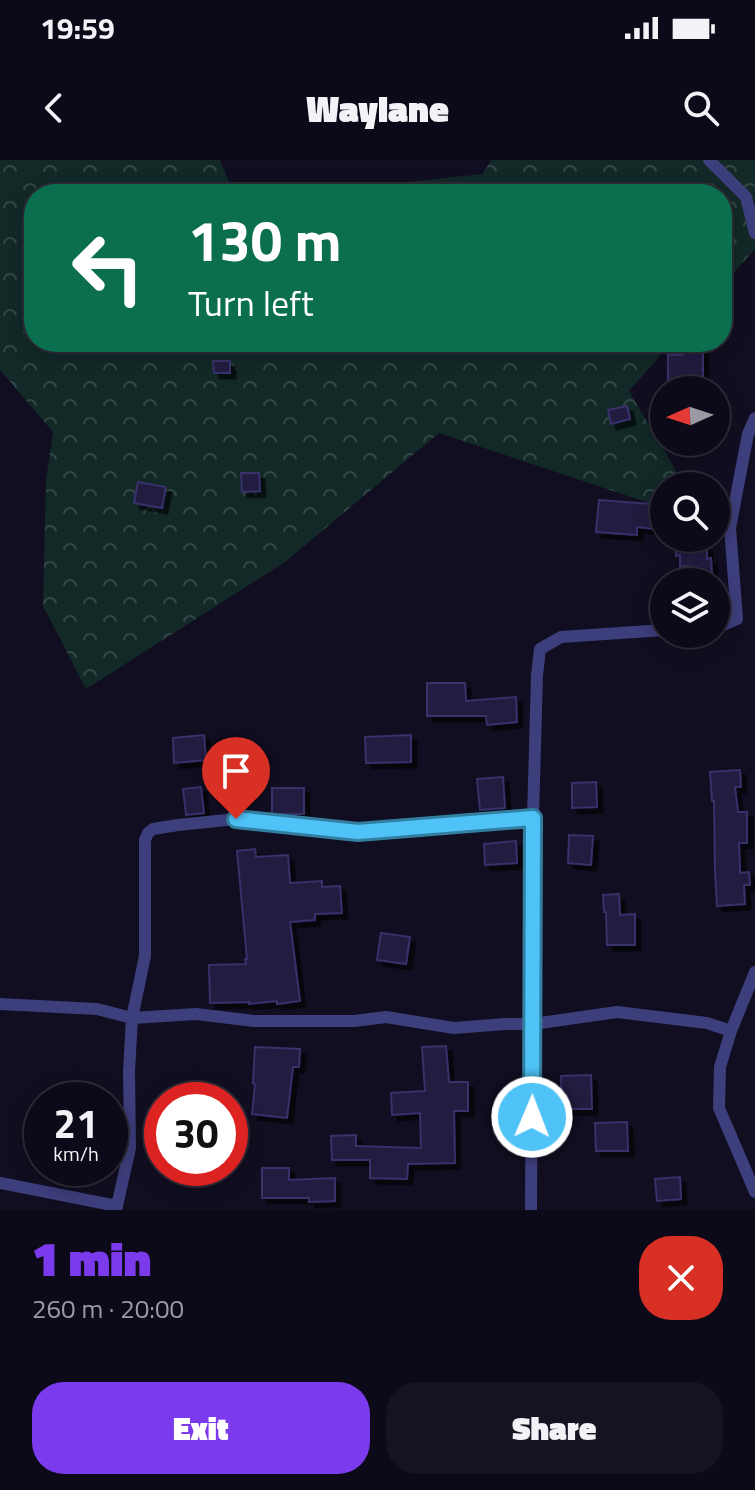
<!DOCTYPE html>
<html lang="en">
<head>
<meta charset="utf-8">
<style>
  body { margin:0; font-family:"Titillium Web",sans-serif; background:#151321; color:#f1f3f6; height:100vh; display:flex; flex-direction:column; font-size:30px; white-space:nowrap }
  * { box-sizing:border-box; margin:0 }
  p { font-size:26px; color:#9a9aa2 }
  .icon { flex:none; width:44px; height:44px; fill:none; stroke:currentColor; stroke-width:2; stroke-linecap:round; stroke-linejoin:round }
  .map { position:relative; height:1050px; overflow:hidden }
  .side { display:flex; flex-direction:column; background:#0c0a18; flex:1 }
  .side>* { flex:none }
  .top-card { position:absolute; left:24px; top:24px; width:708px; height:168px; border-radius:32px; box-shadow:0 4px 20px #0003,0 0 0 2px #2c2b37; background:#0b6e4f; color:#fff; overflow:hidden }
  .needle { width:52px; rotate:267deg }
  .controls { position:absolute; left:650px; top:216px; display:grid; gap:16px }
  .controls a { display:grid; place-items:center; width:80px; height:80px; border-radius:50%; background:#0c0a18; box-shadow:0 4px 20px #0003,0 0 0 2px #2c2b37; font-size:40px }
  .speed { position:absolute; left:24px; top:922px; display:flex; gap:16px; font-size:40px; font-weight:700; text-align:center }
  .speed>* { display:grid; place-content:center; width:104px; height:104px; border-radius:50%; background:#0c0a18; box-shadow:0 4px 20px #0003,0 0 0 2px #2c2b37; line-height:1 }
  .speed small { font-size:20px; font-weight:400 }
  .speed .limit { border:12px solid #d22; background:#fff; color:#111 }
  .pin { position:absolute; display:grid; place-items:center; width:68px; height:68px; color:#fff; margin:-82px -34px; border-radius:50% 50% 50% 0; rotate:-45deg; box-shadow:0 0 8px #0007 }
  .pin .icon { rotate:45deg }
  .me { position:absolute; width:88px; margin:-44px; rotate:1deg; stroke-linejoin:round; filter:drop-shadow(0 0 6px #0008) }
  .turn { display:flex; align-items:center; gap:28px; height:168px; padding:0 32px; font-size:36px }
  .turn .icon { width:104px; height:104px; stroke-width:2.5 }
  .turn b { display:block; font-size:56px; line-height:68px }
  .round { display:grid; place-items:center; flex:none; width:84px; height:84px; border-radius:32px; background:#151321 }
  .overview { display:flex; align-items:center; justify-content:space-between; height:136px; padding:0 32px }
  h1 { font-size:48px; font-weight:800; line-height:60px; color:#7c3aed }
  .cta { display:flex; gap:16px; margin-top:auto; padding:16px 32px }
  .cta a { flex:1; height:92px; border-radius:32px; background:#7c3aed; color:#fff; font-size:32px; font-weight:800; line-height:92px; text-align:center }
  .cta a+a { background:#151321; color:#f1f3f6 }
  .status { display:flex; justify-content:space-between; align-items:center; height:56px; padding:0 40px; background:#0c0a18; direction:ltr }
  .status svg { height:22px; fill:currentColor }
  header { display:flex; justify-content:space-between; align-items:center; height:104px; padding:0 32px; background:#0c0a18; font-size:36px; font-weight:800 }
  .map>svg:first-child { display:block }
  .forest { fill:url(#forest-crowns) }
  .building { fill:#211c3f; stroke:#37306a; stroke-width:2; filter:url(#shadow) }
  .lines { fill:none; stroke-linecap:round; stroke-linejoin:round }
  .minor { stroke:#3d3e7c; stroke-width:12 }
  .route-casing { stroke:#337fa1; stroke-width:20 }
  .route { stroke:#4fc3f7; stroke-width:14 }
</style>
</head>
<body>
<div class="status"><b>19:59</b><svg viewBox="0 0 49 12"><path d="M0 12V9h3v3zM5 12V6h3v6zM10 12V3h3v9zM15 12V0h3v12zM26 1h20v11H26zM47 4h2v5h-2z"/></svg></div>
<header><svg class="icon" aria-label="back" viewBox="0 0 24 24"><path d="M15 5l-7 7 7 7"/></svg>Waylane<svg class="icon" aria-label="search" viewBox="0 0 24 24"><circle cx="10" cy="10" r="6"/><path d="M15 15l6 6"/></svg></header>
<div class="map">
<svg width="755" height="1050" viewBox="0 0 755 1050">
  <defs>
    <pattern id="forest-crowns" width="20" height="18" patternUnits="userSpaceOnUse" patternTransform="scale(2)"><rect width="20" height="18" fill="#122927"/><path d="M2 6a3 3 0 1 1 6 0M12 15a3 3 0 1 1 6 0" fill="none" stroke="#344747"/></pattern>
    <filter id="shadow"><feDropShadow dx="5.5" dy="5.5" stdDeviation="0" flood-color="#0009"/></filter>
  </defs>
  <rect width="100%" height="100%" fill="#100e20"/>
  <path class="forest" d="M0,0H220L229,22L303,33L483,14L491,0H755V89L722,126V34H34V182H672L629,231L685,326H664V348L439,273L285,402L86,529L43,446L46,320L53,272L0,210Z"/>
  <path class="building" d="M683,182H703V225H685V230H668V195H683Z
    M213,201H230V213H214Z
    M627,246L630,259L611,264L608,250Z
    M241,313H259L260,331L242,332Z
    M138,322L166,327L162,348L134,343Z
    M599,340L664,345V370L637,367V375L596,372Z
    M703,381V386L707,387V399L711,398L712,414H688V406L680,407V395L676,396V382Z
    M427,523H465L466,541L516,537L517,562L487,565L486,556H427Z
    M204,575L206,600L174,603L173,578Z
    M411,575V602L366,603L365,577Z
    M740,610L741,627H735L738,652H747V683H739L740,713L749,712L750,725H744L745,744L717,746L715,712L714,641H712L710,612Z
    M503,617L505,648L480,650L477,619Z
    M596,622L597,647L572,648V623Z
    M201,627L204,653L186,655L183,629Z
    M272,628H304V654H272Z
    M569,675L593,676L591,705L568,703Z
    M516,681L517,703L485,705L484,684Z
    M255,689L256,697L288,695L290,723L322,721V727L340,726L342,753L315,754V760L290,762L300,841L277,844V841L249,844V842L210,843L209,805L246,804L245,799H247L237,691Z
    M619,734L620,755L635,754V785H607L606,752H604L603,735Z
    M381,773L410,777L406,804L377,800Z
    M446,886L449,922H468V951H454L455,1003L408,1004L407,1019L370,1018V1000H332L331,976L356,975V986L421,988L420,953L392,955L391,933L425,931L422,887Z
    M255,887L300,889L299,907H293L287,958L252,954L255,924L253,923Z
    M591,915L592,949H562L561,916Z
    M627,962L628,991H596L595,963Z
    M511,966H522V987H512Z
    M262,1008H289V1020L335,1018V1041L309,1042V1038H262Z
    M680,1017L681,1039L657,1041L655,1019Z"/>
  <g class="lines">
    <path class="minor" d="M709,0L746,37L755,73
      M716,466L723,465L737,459L730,368L748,274L755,258
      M755,812L731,871L720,907L719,948L755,1032
      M0,844L97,849L132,858L196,854L254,861H354L386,857L454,868L505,864H533L617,852L707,863L731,871
      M0,1023L117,1046L116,1050
      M117,1046L130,988L129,911L132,858L145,796V680L148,673L153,669L178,665L236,659L358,672L533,658
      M531,1050L533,658L537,515L540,489L561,477L664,470"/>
  </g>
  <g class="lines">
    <g class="route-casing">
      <path id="route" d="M236,659L358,672L533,658L532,957"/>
    </g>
    <use href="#route" class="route"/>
  </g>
</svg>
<div class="controls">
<a><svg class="needle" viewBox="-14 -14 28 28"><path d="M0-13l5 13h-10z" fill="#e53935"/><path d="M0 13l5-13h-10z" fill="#9a9aa2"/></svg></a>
<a><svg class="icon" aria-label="search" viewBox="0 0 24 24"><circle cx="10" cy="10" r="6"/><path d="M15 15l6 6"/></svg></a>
<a><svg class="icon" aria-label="layers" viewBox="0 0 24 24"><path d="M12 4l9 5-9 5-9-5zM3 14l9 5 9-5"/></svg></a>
</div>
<div class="speed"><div>21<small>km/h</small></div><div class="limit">30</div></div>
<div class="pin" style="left:236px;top:659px;background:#d93025"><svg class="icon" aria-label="arrive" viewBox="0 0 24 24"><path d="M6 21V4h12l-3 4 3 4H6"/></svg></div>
<svg class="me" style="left:532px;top:957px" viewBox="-20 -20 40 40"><circle r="17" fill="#4fc3f7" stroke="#fff" stroke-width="3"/><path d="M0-11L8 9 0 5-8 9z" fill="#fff"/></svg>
<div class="top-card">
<div class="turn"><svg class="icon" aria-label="left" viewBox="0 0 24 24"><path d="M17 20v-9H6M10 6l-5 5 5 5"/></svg><div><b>130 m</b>Turn left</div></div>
</div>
</div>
<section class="side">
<div class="overview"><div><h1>1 min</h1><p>260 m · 20:00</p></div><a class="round" style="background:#d93025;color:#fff"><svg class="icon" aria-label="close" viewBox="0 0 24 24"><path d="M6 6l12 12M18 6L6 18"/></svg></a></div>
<div class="cta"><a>Exit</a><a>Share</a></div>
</section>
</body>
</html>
